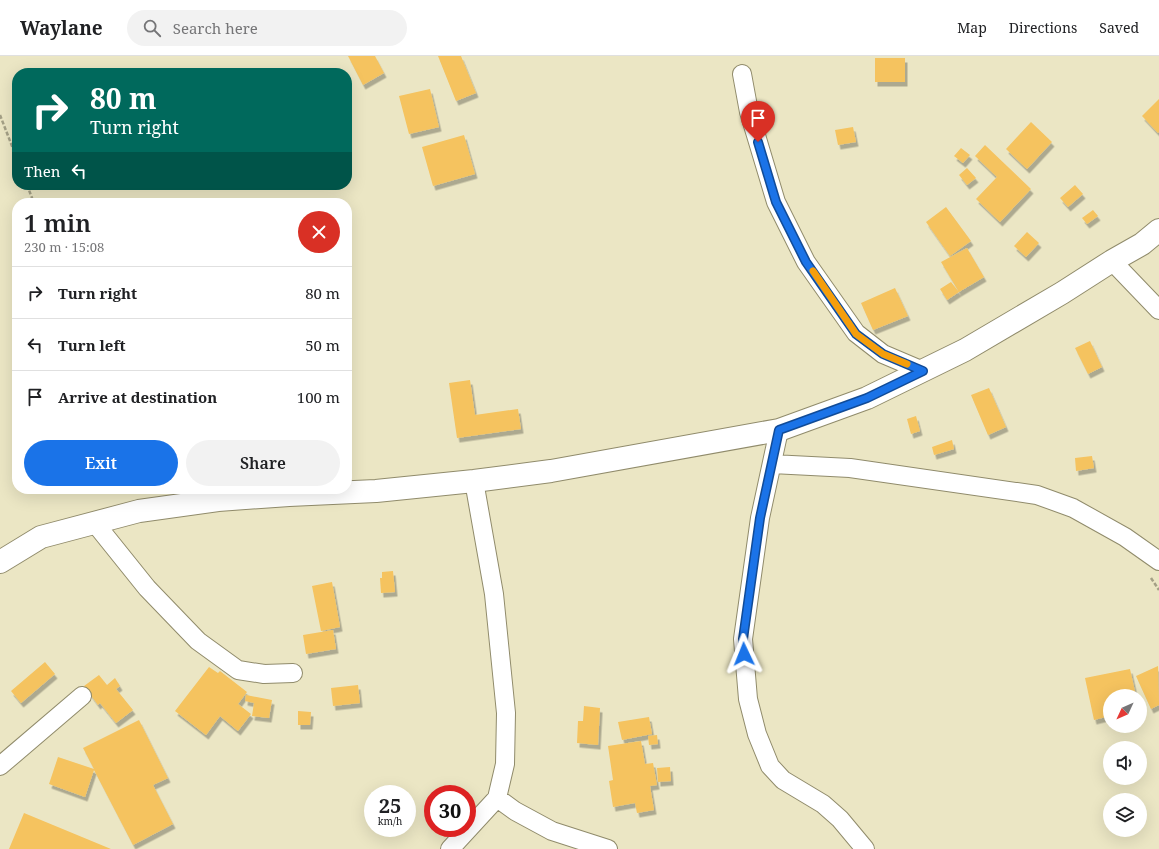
<!DOCTYPE html>
<html lang="en">
<head>
<meta charset="utf-8">
<style>
  body { margin:0; font-family:"Noto Serif",serif; background:#f2f2f2; color:#202124; height:100vh; display:flex; flex-direction:column; font-size:15px; white-space:nowrap }
  * { box-sizing:border-box; margin:0 }
  p { font-size:13px; color:#757577 }
  .icon { flex:none; width:22px; height:22px; fill:none; stroke:currentColor; stroke-width:2; stroke-linecap:round; stroke-linejoin:round }
  .map { position:relative; flex:1; overflow:hidden }
  .side { position:absolute; left:12px; top:142px; width:340px; height:296px; display:flex; flex-direction:column; background:#fff; border-radius:16px; box-shadow:0 4px 16px #0002 }
  .side>* { flex:none }
  .top-card { position:absolute; left:12px; top:12px; width:340px; height:122px; border-radius:16px; box-shadow:0 4px 16px #0002; background:#00695c; color:#fff; overflow:hidden }
  .needle { width:26px; rotate:226deg }
  .fabs { position:absolute; left:1103px; top:633px; display:grid; gap:8px }
  .fabs a { display:grid; place-items:center; width:44px; height:44px; border-radius:50%; background:#fff; box-shadow:0 4px 16px #0002; font-size:20px }
  .speed { position:absolute; left:364px; top:729px; display:flex; gap:8px; font-size:20px; font-weight:700; text-align:center }
  .speed>* { display:grid; place-content:center; width:52px; height:52px; border-radius:50%; background:#fff; box-shadow:0 4px 16px #0002; line-height:1 }
  .speed small { font-size:10px; font-weight:400 }
  .speed .limit { border:6px solid #d22; background:#fff; color:#111 }
  .pin { position:absolute; display:grid; place-items:center; width:34px; height:34px; color:#fff; margin:-41px -17px; border-radius:50% 50% 50% 0; rotate:-45deg; box-shadow:0 0 4px #0007 }
  .pin .icon { rotate:45deg }
  .me { position:absolute; width:44px; margin:-22px; rotate:358deg; stroke-linejoin:round; filter:drop-shadow(0 0 3px #0008) }
  .turn { display:flex; align-items:center; gap:14px; height:84px; padding:0 12px; font-size:18px }
  .turn .icon { width:52px; height:52px; stroke-width:2.5 }
  .turn b { display:block; font-size:28px; line-height:34px }
  .then { display:flex; align-items:center; height:38px; padding:0 12px; background:#0003; gap:8px; font-size:15px }
  .round { display:grid; place-items:center; flex:none; width:42px; height:42px; border-radius:21px; background:#f2f2f2 }
  .summary { display:flex; align-items:center; justify-content:space-between; height:68px; padding:0 12px }
  h1 { font-size:24px; font-weight:600; line-height:30px }
  .primary-button { display:flex; gap:8px; margin-top:auto; padding:8px 12px }
  .primary-button a { flex:1; height:46px; border-radius:24px; background:#1a73e8; color:#fff; font-size:16px; font-weight:600; line-height:46px; text-align:center }
  .primary-button a+a { background:#f2f2f2; color:#202124 }
  ul { padding:0; list-style:none }
  li { display:flex; align-items:center; gap:12px; height:52px; padding:0 12px; border-top:1px solid #e0e0e0 }
  li div { flex:1 }
  li b { display:block; font-size:15px }
  li em { font-style:normal }
  header { display:flex; align-items:center; gap:24px; box-sizing:border-box; height:56px; padding:0 20px; background:#fff; border-bottom:1px solid #e0e0e0 }
  header strong { font-size:19px }
  nav { display:flex; gap:22px; margin-inline-start:auto; font-size:14px }
  .search { width:280px; height:36px; background:#f2f2f2; display:flex; align-items:center; gap:10px; box-sizing:border-box; padding:0 14px; border-radius:22px; color:#757577; font-size:15px }
  .map>svg:first-child { display:block }
  .building { fill:#f5c35f; filter:url(#shadow) }
  .lines { fill:none; stroke-linecap:round; stroke-linejoin:round }
  .minor-casing { stroke:#908b6b; stroke-width:20 }
  .tertiary-casing { stroke:#908b6b; stroke-width:24 }
  .path { stroke:#a4a086; stroke-width:2.5; stroke-dasharray:4 2; stroke-linecap:butt }
  .minor { stroke:#fff; stroke-width:18 }
  .tertiary { stroke:#fff; stroke-width:22 }
  .route-casing { stroke:#114b97; stroke-width:10 }
  .route { stroke:#1a73e8; stroke-width:7 }
  .slow { stroke:#f59e0b; stroke-width:7 }
</style>
</head>
<body>
<header>
<strong>Waylane</strong>
<div class="search"><svg class="icon" aria-label="search" viewBox="0 0 24 24"><circle cx="10" cy="10" r="6"/><path d="M15 15l6 6"/></svg>Search here</div>
<nav><a>Map</a><a>Directions</a><a>Saved</a></nav>
</header>
<div class="map">
<svg width="1159" height="793" viewBox="0 0 1159 793">
  <defs>
    <filter id="shadow"><feDropShadow dx="2.5" dy="4.5" stdDeviation="0" flood-color="#0004"/></filter>
  </defs>
  <rect width="100%" height="100%" fill="#ebe6c4"/>
  <path class="building" d="M348,0H375L384,17L363,29Z
    M438,0H461L476,37L456,45Z
    M875,2H905V26H875Z
    M430,33L439,71L409,78L399,40Z
    M1159,43V76L1158,77L1142,60Z
    M1031,66L1052,86L1027,113L1006,93Z
    M853,71L856,86L838,89L835,74Z
    M464,79L475,118L433,130L422,91Z
    M985,89L1031,133L1000,166L976,143L997,121L975,100Z
    M961,92L970,99L963,107L954,100Z
    M967,112L976,122L967,129L959,119Z
    M1075,129L1083,138L1068,151L1060,142Z
    M946,151L971,185L950,200L926,166Z
    M1093,154L1098,160L1087,168L1082,162Z
    M1027,176L1039,187L1026,201L1014,190Z
    M967,192L984,221L959,236L941,206Z
    M951,226L959,236L947,244L940,233Z
    M895,232L908,260L873,274L861,247Z
    M1090,285L1102,311L1088,318L1075,292Z
    M470,324L475,359L518,353L521,373L457,382L449,327Z
    M989,332L1006,371L988,379L971,339Z
    M916,360L920,375L911,378L907,363Z
    M952,384L954,393L934,399L932,391Z
    M1092,400L1094,412L1076,415L1075,402Z
    M393,515L395,536L381,537L380,522H382V516Z
    M332,526L340,571L321,575L312,530Z
    M333,574L336,593L306,598L303,579Z
    M45,606L55,618L21,647L11,635Z
    M1158,610L1159,649L1151,653L1136,620Z
    M209,611L218,617L220,615L247,636L238,648L251,658L238,675L220,660L206,679L175,655Z
    M1130,613L1136,640H1110V660L1094,664L1085,622Z
    M99,619L107,629L115,622L120,630L116,633L133,654L116,667L100,647L98,649L84,630Z
    M358,629L360,647L333,650L331,632Z
    M246,639L272,644L269,662L252,660L254,647L245,645Z
    M584,650L600,652L598,689L577,687L578,665H583Z
    M298,655L311,656L310,669H298Z
    M649,661L652,678L622,684L618,666Z
    M139,664L168,722L153,729L173,768L133,789L94,714L85,741L49,728L58,701L94,713L83,692Z
    M657,679L658,688L649,689L648,680Z
    M641,685L645,708L653,707L657,729L650,730L654,754L637,757L635,747L613,751L609,725L613,724L608,690Z
    M670,711L671,725L658,726L657,712Z
    M24,757L111,793H9Z"/>
  <g class="lines">
    <g class="minor-casing">
      <path id="minor" d="M742,18L749,56L776,146L806,206L856,277L883,298L923,315
        M1112,205L1159,254
        M779,374L760,462L743,583L748,643L757,678L770,710L783,724L823,748L840,763L865,793
        M772,408L850,412L1037,439L1073,452L1125,481L1159,505
        M94,466L147,532L198,585L238,614L264,618L293,617
        M0,710L82,640
        M497,742L515,755L552,775L608,793
        M450,793L497,742L505,708L506,657L494,538L474,425"/>
    </g>
    <g class="tertiary-casing">
      <path id="tertiary" d="M0,506L41,481L139,455L218,444L289,439L376,435L474,425L551,415L779,374L867,342L965,294L1062,237L1112,205L1142,188L1159,174"/>
    </g>
    <path class="path" d="M0,59L17,103
      M27,129L34,147
      M1151,522L1159,534"/>
    <use href="#minor" class="minor"/>
    <use href="#tertiary" class="tertiary"/>
  </g>
  <g class="lines">
    <g class="route-casing">
      <path id="route" d="M744,598L743,583L760,462L779,374L867,342L923,315L883,298L856,278L806,206L776,146L758,86"/>
    </g>
    <use href="#route" class="route"/>
    <path class="slow" d="M813,215L856,278L883,298L907,308"/>
  </g>
</svg>
<div class="fabs">
<a><svg class="needle" viewBox="-14 -14 28 28"><path d="M0-13l5 13h-10z" fill="#e53935"/><path d="M0 13l5-13h-10z" fill="#757577"/></svg></a>
<a><svg class="icon" aria-label="sound" viewBox="0 0 24 24"><path d="M4 9h4l5-4v14l-5-4H4zM17 9q2 3 0 6"/></svg></a>
<a><svg class="icon" aria-label="layers" viewBox="0 0 24 24"><path d="M12 4l9 5-9 5-9-5zM3 14l9 5 9-5"/></svg></a>
</div>
<div class="speed"><div>25<small>km/h</small></div><div class="limit">30</div></div>
<div class="pin" style="left:758px;top:86px;background:#d93025"><svg class="icon" aria-label="arrive" viewBox="0 0 24 24"><path d="M6 21V4h12l-3 4 3 4H6"/></svg></div>
<svg class="me" style="left:744px;top:598px" viewBox="-20 -20 40 40"><path d="M0-17L14 15 0 8-14 15z" fill="#1a73e8" stroke="#fff" stroke-width="4"/></svg>
<div class="top-card">
<div class="turn"><svg class="icon" aria-label="right" viewBox="0 0 24 24"><path d="M7 20v-9h11M14 6l5 5-5 5"/></svg><div><b>80 m</b>Turn right</div></div>
<div class="then">Then<svg class="icon" aria-label="left" viewBox="0 0 24 24"><path d="M17 20v-9H6M10 6l-5 5 5 5"/></svg></div>
</div>
<section class="side">
<div class="summary"><div><h1>1 min</h1><p>230 m · 15:08</p></div><a class="round" style="background:#d93025;color:#fff"><svg class="icon" aria-label="close" viewBox="0 0 24 24"><path d="M6 6l12 12M18 6L6 18"/></svg></a></div>
<ul>
<li><svg class="icon" aria-label="right" viewBox="0 0 24 24"><path d="M7 20v-9h11M14 6l5 5-5 5"/></svg><div><b>Turn right</b></div><em>80 m</em></li>
<li><svg class="icon" aria-label="left" viewBox="0 0 24 24"><path d="M17 20v-9H6M10 6l-5 5 5 5"/></svg><div><b>Turn left</b></div><em>50 m</em></li>
<li><svg class="icon" aria-label="arrive" viewBox="0 0 24 24"><path d="M6 21V4h12l-3 4 3 4H6"/></svg><div><b>Arrive at destination</b></div><em>100 m</em></li>
</ul>
<div class="primary-button"><a>Exit</a><a>Share</a></div>
</section>
</div>
</body>
</html>
